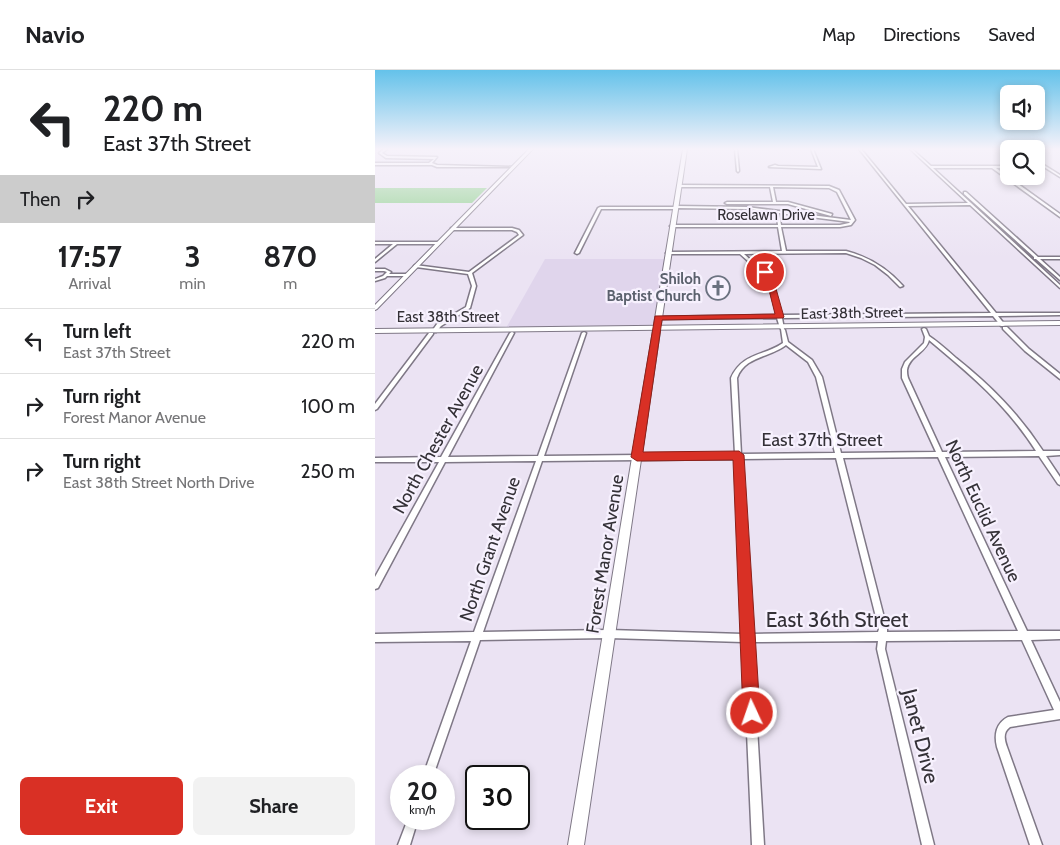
<!DOCTYPE html>
<html lang="en">
<head>
<meta charset="utf-8">
<style>
  body { margin:0; font-family:Cabin,sans-serif; background:#f2f2f2; color:#202124; height:100vh; display:flex; flex-direction:column; font-size:19px; white-space:nowrap }
  * { box-sizing:border-box; margin:0 }
  p { font-size:16px; color:#757577 }
  .icon { flex:none; width:28px; height:28px; fill:none; stroke:currentColor; stroke-width:2; stroke-linecap:round; stroke-linejoin:round }
  .map { position:relative; flex:1; overflow:hidden }
  .details { display:flex; flex-direction:column; background:#fff; width:375px }
  .details>* { flex:none }
  .top-card { background:#fff; color:#202124; overflow:hidden }
  .buttons { position:absolute; left:625px; top:15px; display:grid; gap:10px }
  .buttons a { display:grid; place-items:center; width:45px; height:45px; border-radius:8px; background:#fff; box-shadow:0 2px 8px #0003; font-size:25px }
  .speed { position:absolute; left:15px; top:695px; display:flex; gap:10px; font-size:25px; font-weight:700; text-align:center }
  .speed>* { display:grid; place-content:center; width:65px; height:65px; border-radius:50%; background:#fff; box-shadow:0 2px 8px #0003; line-height:1 }
  .speed small { font-size:12px; font-weight:400 }
  .speed .limit { border:2px solid #111; border-radius:8px; background:#fff; color:#111 }
  .pin { position:absolute; display:grid; place-items:center; width:42px; height:42px; color:#fff; margin:-21px; border:2px solid #fff; border-radius:50%; box-shadow:0 1px 5px #0007 }
  .me { position:absolute; width:55px; margin:-28px; rotate:357deg; stroke-linejoin:round; filter:drop-shadow(0 0 4px #0008) }
  .turn { display:flex; align-items:center; gap:18px; height:105px; padding:0 20px; font-size:22px }
  .turn .icon { width:65px; height:65px; stroke-width:2.5 }
  .turn b { display:block; font-size:35px; line-height:42px }
  .then { display:flex; align-items:center; height:48px; padding:0 20px; background:#0003; gap:10px; font-size:19px }
  .eta { display:flex; justify-content:space-evenly; align-items:center; height:85px; text-align:center }
  .eta b { font-size:30px; font-weight:800; line-height:35px }
  .action { display:flex; gap:10px; margin-top:auto; padding:10px 20px }
  .action a { flex:1; height:58px; border-radius:8px; background:#d93025; color:#fff; font-size:20px; font-weight:800; line-height:58px; text-align:center }
  .action a+a { background:#f2f2f2; color:#202124 }
  ul { padding:0; list-style:none }
  li { display:flex; align-items:center; gap:15px; height:65px; padding:0 20px; border-top:1px solid #e0e0e0 }
  li div { flex:1 }
  li b { display:block; font-size:19px }
  li em { font-style:normal }
  header { display:flex; align-items:center; gap:30px; box-sizing:border-box; height:70px; padding:0 25px; background:#fff; border-bottom:1px solid #e0e0e0 }
  header strong { font-size:24px }
  nav { display:flex; gap:28px; margin-inline-start:auto; font-size:18px }
  main { display:flex; flex:1; min-height:0 }
  .map>svg:first-child { display:block }
  .built { fill:#e0d5ec }
  .forest { fill:#86ce84 }
  .lines { fill:none; stroke-linecap:round; stroke-linejoin:round }
  .street-casing { stroke:#7f7886; stroke-width:3 }
  .secondary-casing { stroke:#7f7886; stroke-width:2 }
  .primary-casing { stroke:#7f7886; stroke-width:2 }
  .street { fill:#fff; fill-rule:evenodd }
  .secondary { fill:#fff; fill-rule:evenodd }
  .primary { fill:#fff; fill-rule:evenodd }
  .route { fill:#d93025; stroke:#8d1f18 }
  .labels { text-anchor:middle; dominant-baseline:central; stroke-width:4.5; stroke-linejoin:round; paint-order:stroke }
  .far-street-label { font-size:15px; fill:#343137; stroke:#f7f1fe }
  .far-worship-label { font-size:15px; font-weight:bold; fill:#5b616d; stroke:#f7f1fe; text-anchor:end }
  .street-label { font-size:18px; fill:#343137; stroke:#f7f1fe }
  .near-street-label { font-size:21px; fill:#343137; stroke:#f7f1fe }
</style>
</head>
<body>
<header>
<strong>Navio</strong>
<nav><a>Map</a><a>Directions</a><a>Saved</a></nav>
</header>
<main>
<section class="details">
<div class="top-card">
<div class="turn"><svg class="icon" aria-label="left" viewBox="0 0 24 24"><path d="M17 20v-9H6M10 6l-5 5 5 5"/></svg><div><b>220 m</b>East 37th Street</div></div>
<div class="then">Then<svg class="icon" aria-label="right" viewBox="0 0 24 24"><path d="M7 20v-9h11M14 6l5 5-5 5"/></svg></div>
</div>
<div class="eta">
<div><b>17:57</b><p>Arrival</p></div>
<div><b>3</b><p>min</p></div>
<div><b>870</b><p>m</p></div>
</div>
<ul>
<li><svg class="icon" aria-label="left" viewBox="0 0 24 24"><path d="M17 20v-9H6M10 6l-5 5 5 5"/></svg><div><b>Turn left</b><p>East 37th Street</p></div><em>220 m</em></li>
<li><svg class="icon" aria-label="right" viewBox="0 0 24 24"><path d="M7 20v-9h11M14 6l5 5-5 5"/></svg><div><b>Turn right</b><p>Forest Manor Avenue</p></div><em>100 m</em></li>
<li><svg class="icon" aria-label="right" viewBox="0 0 24 24"><path d="M7 20v-9h11M14 6l5 5-5 5"/></svg><div><b>Turn right</b><p>East 38th Street North Drive</p></div><em>250 m</em></li>
</ul>
<div class="action"><a>Exit</a><a>Share</a></div>
</section>
<div class="map">
<svg width="685" height="775" viewBox="0 0 685 775">
  <rect width="100%" height="100%" fill="#ebe3f3"/>
  <path class="built" d="M170,189H290L279,256L131,258Z"/>
  <path class="forest" d="M0,118H112L97,133H0Z"/>
  <g class="lines">
    <g class="street-casing">
      <path id="street" d="M9,79H12L7,83L12,86L62,87L57,93L62,95L139,97H62L57,95H0V93H54L59,89L11,88L4,83Z
        M360,79H362L364,101L363,102L362,101Z
        M436,79H438L446,99L394,97L400,95L403,96L443,97Z
        M484,79H486L531,134L593,133L535,79H537L556,96H627L626,98H621L685,144V147L617,98H558L685,215V218L595,135L533,136L621,243H685V245L623,246L630,255L628,256H626L618,246L407,248L409,259L410,260L413,272L437,290L447,307L466,383L561,382L527,308V299L530,292L549,273L550,267L547,259L549,258L551,259L554,266C563,272 572,280 581,288C616,316 643,343 668,381H685V385L671,386L685,407V415L683,414L664,386L570,387L652,561H685V569L656,570L685,632V649L635,657C628,662 629,669 632,677L667,775H655L622,677C619,665 621,653 633,647L679,640L647,570L511,571L510,579L559,775H547L502,579L503,571L377,572L389,775H377L368,572L234,568L105,570L58,706H48L96,571L0,572V564L99,562L161,391L70,392L3,518L0,519V507L64,392H0V388L66,387L135,263L137,262L139,263L73,387L163,386L207,263L209,262L211,263L169,386L360,384L356,308C367,283 389,286 408,273L406,259L405,258L402,248L283,249L281,248L283,247L402,245L392,208L365,184H293L291,183L293,182L407,181L403,157H297L295,156L297,155H403L401,142L372,139L302,138L300,139H226L204,183L202,184L200,183L223,138L225,137H300L301,136L372,137L476,150L462,122L454,118L398,117L401,132H413L457,144L456,146L413,134H352L350,133L352,132H398L395,117H303L304,115L454,116L464,120L480,150L476,155L465,157H406L411,181H471C494,187 512,198 528,216L525,217L513,205L500,195L486,188L471,183L369,184L396,208L406,245L616,243ZM404,143L475,152L474,153L465,155H406ZM554,270C596,305 631,334 661,381L567,382L533,308C532,305 532,302 532,300C534,286 551,283 554,270ZM411,275L433,292L441,307L460,383L366,384L362,308C370,286 394,288 411,275ZM563,387L643,561L512,562V559L468,388ZM461,388L504,559L503,562L376,564L366,389ZM360,389L368,564L234,560L108,562L167,391Z
        M661,90L685,105V107L661,92Z
        M589,122H591L663,187H685V189H665L685,207V210L661,189H659V187L589,124Z
        M76,158H137L144,160L148,165L97,203L101,216L95,238L66,256L61,262H59L57,261L62,254L91,237L97,216L93,204L41,197L39,196L40,195L94,202L144,165L142,162L137,160H76Z
        M0,172H63L65,173L63,174H22L0,192V189L18,174H0Z
        M0,199H10L16,202L14,204H32L34,205L32,206H12L10,208L0,211V209L8,206L12,202L9,201H0Z
        M628,257H632L654,279L685,304V309L650,281L628,259Z
        M54,263H58V264L2,339L0,340V334Z
        M33,749H43L35,775H23Z"/>
    </g>
    <g class="secondary-casing">
      <path id="secondary" d="M154,79H158L2,239L0,240V235Z
        M308,79H312L209,775H193Z"/>
    </g>
    <g class="primary-casing">
      <path id="primary" d="M685,251V255L0,263V259Z"/>
    </g>
    <use href="#street" class="street"/>
    <use href="#secondary" class="secondary"/>
    <use href="#primary" class="primary"/>
  </g>
  <linearGradient id="sky" x2="0" y2="1"><stop stop-color="#64c2ea"/><stop offset="0.42" stop-color="#f6f2fa"/><stop offset="1" stop-color="#f6f2fa" stop-opacity="0"/></linearGradient>
  <rect width="685" height="188" fill="url(#sky)"/>
  <path class="route" d="M390,200L398,208L409,247L408,248L287,250L268,382L364,381L369,385L385,643L383,649L377,652L371,649L368,643L358,390L262,391L256,387L280,246L400,244L391,208L387,202Z"/>
  <defs>
    <g id="church-ring" transform="scale(1.25)"><circle r="9.5" fill="#f7f1fe" stroke="#6b7280" stroke-width="1.5"/><path d="M-1.2-6h2.4v3.5h3.3v2.4h-3.3V6h-2.4V-.1h-3.3v-2.4h3.3Z" fill="#6b7280"/></g>
  </defs>
  <g fill-rule="evenodd">
    <use href="#church-ring" x="343" y="218"/>
  </g>
  <g class="labels">
    <g class="far-street-label">
      <text x="391" y="145">Roselawn Drive</text>
      <text transform="translate(477 243) rotate(-1)">East 38th Street</text>
      <text x="73" y="247">East 38th Street</text>
    </g>
    <g class="far-worship-label">
      <text x="326" y="209">Shiloh<tspan x="326" dy="17">Baptist Church</tspan></text>
    </g>
    <g class="street-label">
      <text transform="translate(63 369) rotate(-61)">North Chester Avenue</text>
      <text x="447" y="370">East 37th Street</text>
      <text transform="translate(608 441) rotate(65)">North Euclid Avenue</text>
      <text transform="translate(115 479) rotate(-71)">North Grant Avenue</text>
      <text transform="translate(230 484) rotate(-81)">Forest Manor Avenue</text>
    </g>
    <g class="near-street-label">
      <text x="462" y="549">East 36th Street</text>
      <text transform="translate(546 666) rotate(76)">Janet Drive</text>
    </g>
  </g>
</svg>
<div class="buttons">
<a><svg class="icon" aria-label="sound" viewBox="0 0 24 24"><path d="M4 9h4l5-4v14l-5-4H4zM17 9q2 3 0 6"/></svg></a>
<a><svg class="icon" aria-label="search" viewBox="0 0 24 24"><circle cx="10" cy="10" r="6"/><path d="M15 15l6 6"/></svg></a>
</div>
<div class="speed"><div>20<small>km/h</small></div><div class="limit">30</div></div>
<div class="pin" style="left:390px;top:202px;background:#d93025"><svg class="icon" aria-label="arrive" viewBox="0 0 24 24"><path d="M6 21V4h12l-3 4 3 4H6"/></svg></div>
<svg class="me" style="left:377px;top:643px" viewBox="-20 -20 40 40"><circle r="17" fill="#d93025" stroke="#fff" stroke-width="3"/><path d="M0-11L8 9 0 5-8 9z" fill="#fff"/></svg>
</div>
</main>
</body>
</html>
